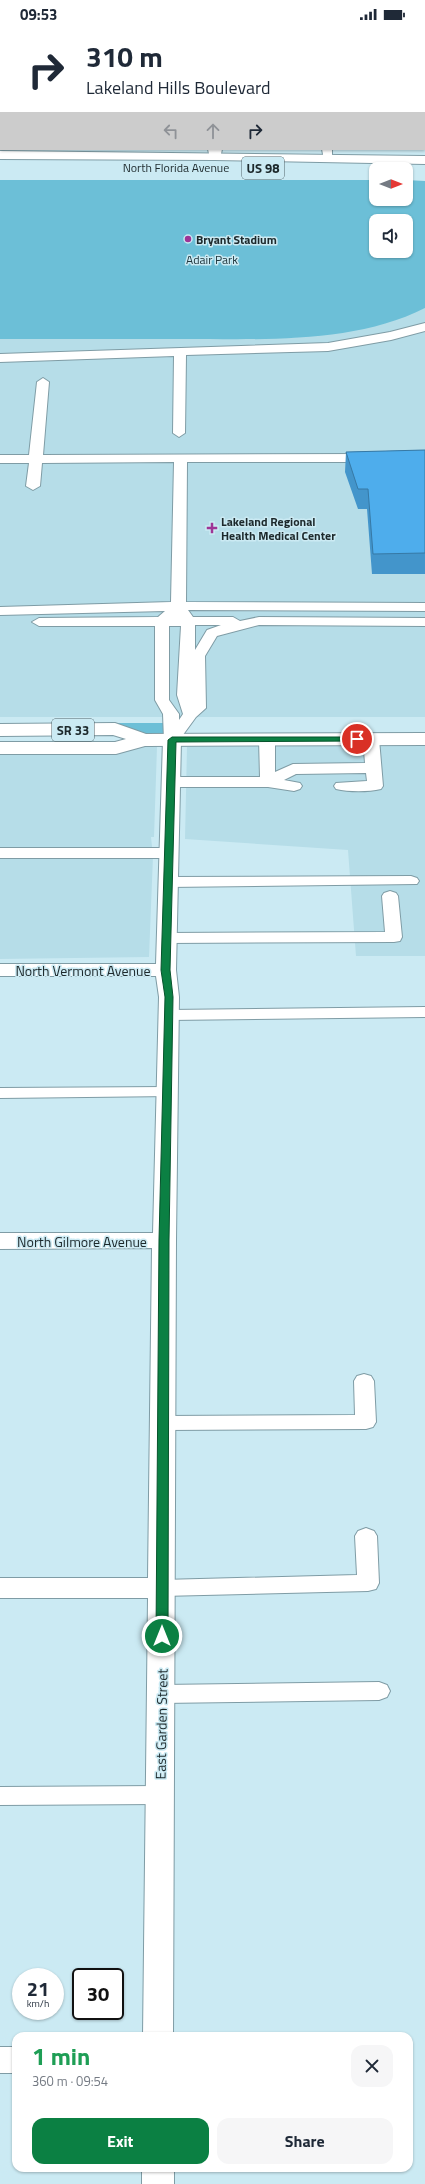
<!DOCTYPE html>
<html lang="en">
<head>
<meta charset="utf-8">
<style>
  body { margin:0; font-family:"Titillium Web",sans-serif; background:#f6f6f7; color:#1f2937; height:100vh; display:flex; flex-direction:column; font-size:15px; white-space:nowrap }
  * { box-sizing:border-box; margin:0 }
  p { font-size:13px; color:#747a83 }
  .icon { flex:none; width:22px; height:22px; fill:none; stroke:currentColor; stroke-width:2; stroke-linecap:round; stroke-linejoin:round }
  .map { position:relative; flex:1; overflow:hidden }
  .sheet { position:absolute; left:12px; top:2004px; width:401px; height:140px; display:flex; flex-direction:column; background:#fff; border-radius:12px; box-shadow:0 1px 3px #0004 }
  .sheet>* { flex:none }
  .top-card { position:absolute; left:0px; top:0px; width:425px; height:122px; box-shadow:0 1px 3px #0004; background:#fff; color:#1f2937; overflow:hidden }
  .needle { width:26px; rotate:90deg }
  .fabs { position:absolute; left:369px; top:134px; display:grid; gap:8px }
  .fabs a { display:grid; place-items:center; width:44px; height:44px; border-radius:8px; background:#fff; box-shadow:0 1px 3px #0004; font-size:20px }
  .speed { position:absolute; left:12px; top:1940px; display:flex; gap:8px; font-size:20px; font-weight:700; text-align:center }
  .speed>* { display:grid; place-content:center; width:52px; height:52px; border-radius:50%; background:#fff; box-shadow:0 1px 3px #0004; line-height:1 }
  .speed small { font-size:10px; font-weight:400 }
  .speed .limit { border:2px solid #111; border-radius:6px; background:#fff; color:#111 }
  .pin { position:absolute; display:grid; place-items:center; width:34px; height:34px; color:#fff; margin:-17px; border:2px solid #fff; border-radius:50%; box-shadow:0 1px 4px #0007 }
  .me { position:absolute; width:44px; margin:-22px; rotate:0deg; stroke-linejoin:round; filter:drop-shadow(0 0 3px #0008) }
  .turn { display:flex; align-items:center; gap:14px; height:84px; padding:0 20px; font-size:18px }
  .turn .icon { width:52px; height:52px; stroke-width:2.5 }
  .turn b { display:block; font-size:28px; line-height:34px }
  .lanes { display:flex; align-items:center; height:38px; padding:0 20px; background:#0003; justify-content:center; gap:20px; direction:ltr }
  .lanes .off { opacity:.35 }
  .round { display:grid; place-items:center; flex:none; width:42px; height:42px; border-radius:12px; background:#f6f6f7 }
  .headline { display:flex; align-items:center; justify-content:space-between; height:68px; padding:0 20px }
  h1 { font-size:24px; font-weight:700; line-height:30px; color:#1e9e55 }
  .cta { display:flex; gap:8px; margin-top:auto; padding:8px 20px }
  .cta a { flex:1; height:46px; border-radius:12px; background:#0b8043; color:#fff; font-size:16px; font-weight:700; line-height:46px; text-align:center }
  .cta a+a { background:#f6f6f7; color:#1f2937 }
  .status { display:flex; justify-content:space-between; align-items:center; height:28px; padding:0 20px; background:#fff; direction:ltr }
  .status svg { height:11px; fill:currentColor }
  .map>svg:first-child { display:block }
  .built { fill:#b6dde8 }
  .green { fill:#6cbfd7; fill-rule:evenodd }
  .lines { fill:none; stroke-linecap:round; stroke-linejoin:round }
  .service-casing { stroke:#7f9ca5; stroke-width:2 }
  .minor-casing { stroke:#7f9ca5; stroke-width:2 }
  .tertiary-casing { stroke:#7f9ca5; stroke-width:2 }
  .primary-casing { stroke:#7f9ca5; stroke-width:2 }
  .service { fill:#fff; fill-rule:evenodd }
  .minor { fill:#fff; fill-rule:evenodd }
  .tertiary { fill:#fff; fill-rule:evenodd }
  .primary { fill:#fff; fill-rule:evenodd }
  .wall { fill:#4395cb }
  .building { fill:#4eadec; stroke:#3779a5 }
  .route { fill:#0b8043; stroke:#07532c }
  .poi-dot { fill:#9e3496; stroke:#cbeaf3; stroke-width:1.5 }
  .labels { text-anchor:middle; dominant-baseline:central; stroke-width:3; stroke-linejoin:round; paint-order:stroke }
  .far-street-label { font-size:12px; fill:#1d292c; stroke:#cbeaf3 }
  .far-poi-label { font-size:12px; font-weight:bold; fill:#1d292c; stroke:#cbeaf3; text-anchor:start }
  .far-park-label { font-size:12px; fill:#20373e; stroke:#cbeaf3 }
  .shield { fill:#cbeaf3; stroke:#516368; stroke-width:1 }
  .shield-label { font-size:13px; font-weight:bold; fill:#1d292c }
  .street-label { font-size:14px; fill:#1d292c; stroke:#cbeaf3 }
</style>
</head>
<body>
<div class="status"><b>09:53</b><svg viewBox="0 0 49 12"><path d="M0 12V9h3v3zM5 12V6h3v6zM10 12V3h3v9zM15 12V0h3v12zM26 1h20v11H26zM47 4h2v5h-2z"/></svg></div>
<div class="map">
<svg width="425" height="2156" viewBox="0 0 425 2156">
  <rect width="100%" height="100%" fill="#cbeaf3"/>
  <path class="built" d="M425,280V689H0V311L290,310L358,301L385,295Z
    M425,717V928H356L348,822L185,811L187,719Z
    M0,719H157L154,809H151L153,828L149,929L0,931Z"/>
  <path class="green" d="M0,152H376V171H406V152L425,153V280C354,316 262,311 184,311C123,311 61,311 0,311ZM376,193H406V223H376Z
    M0,695H181L179,705H0Z"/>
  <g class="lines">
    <g class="service-casing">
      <path id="service" d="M37,0H47V1H37Z
        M306,0H316V1H306Z
        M0,90H1V96H0Z
        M322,121H332V132H324Z
        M425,295V303L391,312L328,323L186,327L185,405L179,409L173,405L174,328L0,334V326L328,315L390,304Z
        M43,350L49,354L43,427L370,426L377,430L370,434H187L186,574L425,575V583L188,582L193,589H233L240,593L259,589L425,590V598L259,597L217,608L205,628L206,680L196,689L177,715H167L164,712L163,686L155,672V598H39L32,594L39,590L158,589L165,583L0,587V579L171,574L174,434L42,435L40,458L33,462L26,458L29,435H0V427H29L37,354ZM195,597H221L207,602L195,622ZM169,598H181L177,667L183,686L179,692V686L169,672Z
        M267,706L272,708L275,711V744L293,736L365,735L363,711L366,708H376L379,711L383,758L381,761C368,764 349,764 336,761L334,758L336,755L367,753L366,745L296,746L284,752L300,755L302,758L300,761L294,763L268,759H171L166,757L163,754L166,751L171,749H260L259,711L262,708Z
        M0,820H169L175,822L177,825L175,828L169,830H0Z
        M411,848L417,850L419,853L417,856L168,859L162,857L160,854L162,851L168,849Z
        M390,863L396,865L398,868L402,909L400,913L394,914L167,915L161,914L159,910L161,906L167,905L385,904L382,868L384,865Z
        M425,979V989L169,992L163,991L160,987L163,983L169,982Z
        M167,1059L173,1060L176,1064L173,1068L0,1070V1060Z
        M364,1346L371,1348L374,1353L376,1394L373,1399L366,1401L164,1402L157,1400L154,1395L157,1390L164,1388L355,1387L354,1353L357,1348Z
        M366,1500L374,1503L377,1508L379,1555L376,1561L368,1563L162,1568L154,1566L151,1560L154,1554L162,1552L357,1547L355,1508L358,1503Z
        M379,1654L387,1657L390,1663L387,1669L379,1672L161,1675L153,1672L150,1666L153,1660L161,1657Z
        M160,1758L168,1760L172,1767L168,1774L160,1776L0,1777V1759Z"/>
    </g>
    <g class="minor-casing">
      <path id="minor" d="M407,0H419L420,1H408Z
        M424,45L425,46V58H424Z
        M0,56H1V64H0Z
        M172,706L179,708L181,712L176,942L179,969L176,1212L173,2008H143L148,1570H0V1550H148L152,1220L0,1221V1205H153L159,969L156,948H0V936H156L163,712L165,708Z
        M0,2019H16V2045H0Z
        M142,2140H174V2156H142Z"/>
    </g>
    <g class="tertiary-casing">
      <path id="tertiary" d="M206,0H218V1H206Z
        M208,121H222L220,131H210Z"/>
    </g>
    <g class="primary-casing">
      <path id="primary" d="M0,123L425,128V136L215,132L0,131Z
        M115,695L146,706L425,705V717L145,718L116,726H0V714H115L126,711L113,707L0,708V696Z"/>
    </g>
    <use href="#service" class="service"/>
    <use href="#minor" class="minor"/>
    <use href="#tertiary" class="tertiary"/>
    <use href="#primary" class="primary"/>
  </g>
  <path class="wall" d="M0,0H14L15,1H1V46H0Z
    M425,422V546H372L367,481H358L345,444L346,424Z"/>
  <path class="building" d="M0,0H13V1H1V32H0Z
    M425,422V525L373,526L368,461H358L346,424Z"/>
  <path class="route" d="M357,709L361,711L360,713L176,714L170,942L173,969L169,1212L168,1608L162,1612L156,1608L159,1212L165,969L161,942L168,712L172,709Z"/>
  <g class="poi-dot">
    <circle cx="188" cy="211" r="4"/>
    <path d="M210 494h4v4h4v4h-4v4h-4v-4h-4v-4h4z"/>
  </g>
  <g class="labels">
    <g class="far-street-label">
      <text x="176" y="139">North Florida Avenue</text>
    </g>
    <g class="far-poi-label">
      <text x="196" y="211">Bryant Stadium</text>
      <text x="221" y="493">Lakeland Regional<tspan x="221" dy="14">Health Medical Center</tspan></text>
    </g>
    <g class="far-park-label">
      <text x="212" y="231">Adair Park</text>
    </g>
    <g class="shield">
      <rect x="242" y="129" width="42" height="22" rx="3"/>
      <rect x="52" y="691" width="42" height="22" rx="3"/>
    </g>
    <g class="shield-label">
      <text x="263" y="140">US 98</text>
      <text x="73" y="702">SR 33</text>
    </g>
    <g class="street-label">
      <text x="83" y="942">North Vermont Avenue</text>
      <text x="82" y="1213">North Gilmore Avenue</text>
      <text transform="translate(161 1696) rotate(-89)">East Garden Street</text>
    </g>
  </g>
</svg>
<div class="fabs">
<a><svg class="needle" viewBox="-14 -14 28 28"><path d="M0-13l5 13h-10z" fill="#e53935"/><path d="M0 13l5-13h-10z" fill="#747a83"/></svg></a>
<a><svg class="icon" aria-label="sound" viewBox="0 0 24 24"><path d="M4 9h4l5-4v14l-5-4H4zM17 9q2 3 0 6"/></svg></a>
</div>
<div class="speed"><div>21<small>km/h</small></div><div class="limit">30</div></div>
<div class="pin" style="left:357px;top:711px;background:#d93025"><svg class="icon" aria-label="arrive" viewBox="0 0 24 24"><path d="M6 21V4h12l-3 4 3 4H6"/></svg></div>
<svg class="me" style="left:162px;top:1608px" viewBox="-20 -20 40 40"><circle r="17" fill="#0b8043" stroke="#fff" stroke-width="3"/><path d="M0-11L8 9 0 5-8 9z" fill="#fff"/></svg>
<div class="top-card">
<div class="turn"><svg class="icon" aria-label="right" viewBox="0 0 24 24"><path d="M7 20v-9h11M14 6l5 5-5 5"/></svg><div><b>310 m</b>Lakeland Hills Boulevard</div></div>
<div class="lanes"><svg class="icon off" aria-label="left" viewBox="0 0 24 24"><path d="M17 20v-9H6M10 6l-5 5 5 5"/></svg><svg class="icon off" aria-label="ahead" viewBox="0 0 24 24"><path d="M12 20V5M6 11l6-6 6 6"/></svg><svg class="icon" aria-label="right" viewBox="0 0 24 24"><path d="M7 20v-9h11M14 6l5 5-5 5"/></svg></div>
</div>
<section class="sheet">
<div class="headline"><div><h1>1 min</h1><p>360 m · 09:54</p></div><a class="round"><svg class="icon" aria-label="close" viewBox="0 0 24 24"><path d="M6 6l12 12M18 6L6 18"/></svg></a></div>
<div class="cta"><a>Exit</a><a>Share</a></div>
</section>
</div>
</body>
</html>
